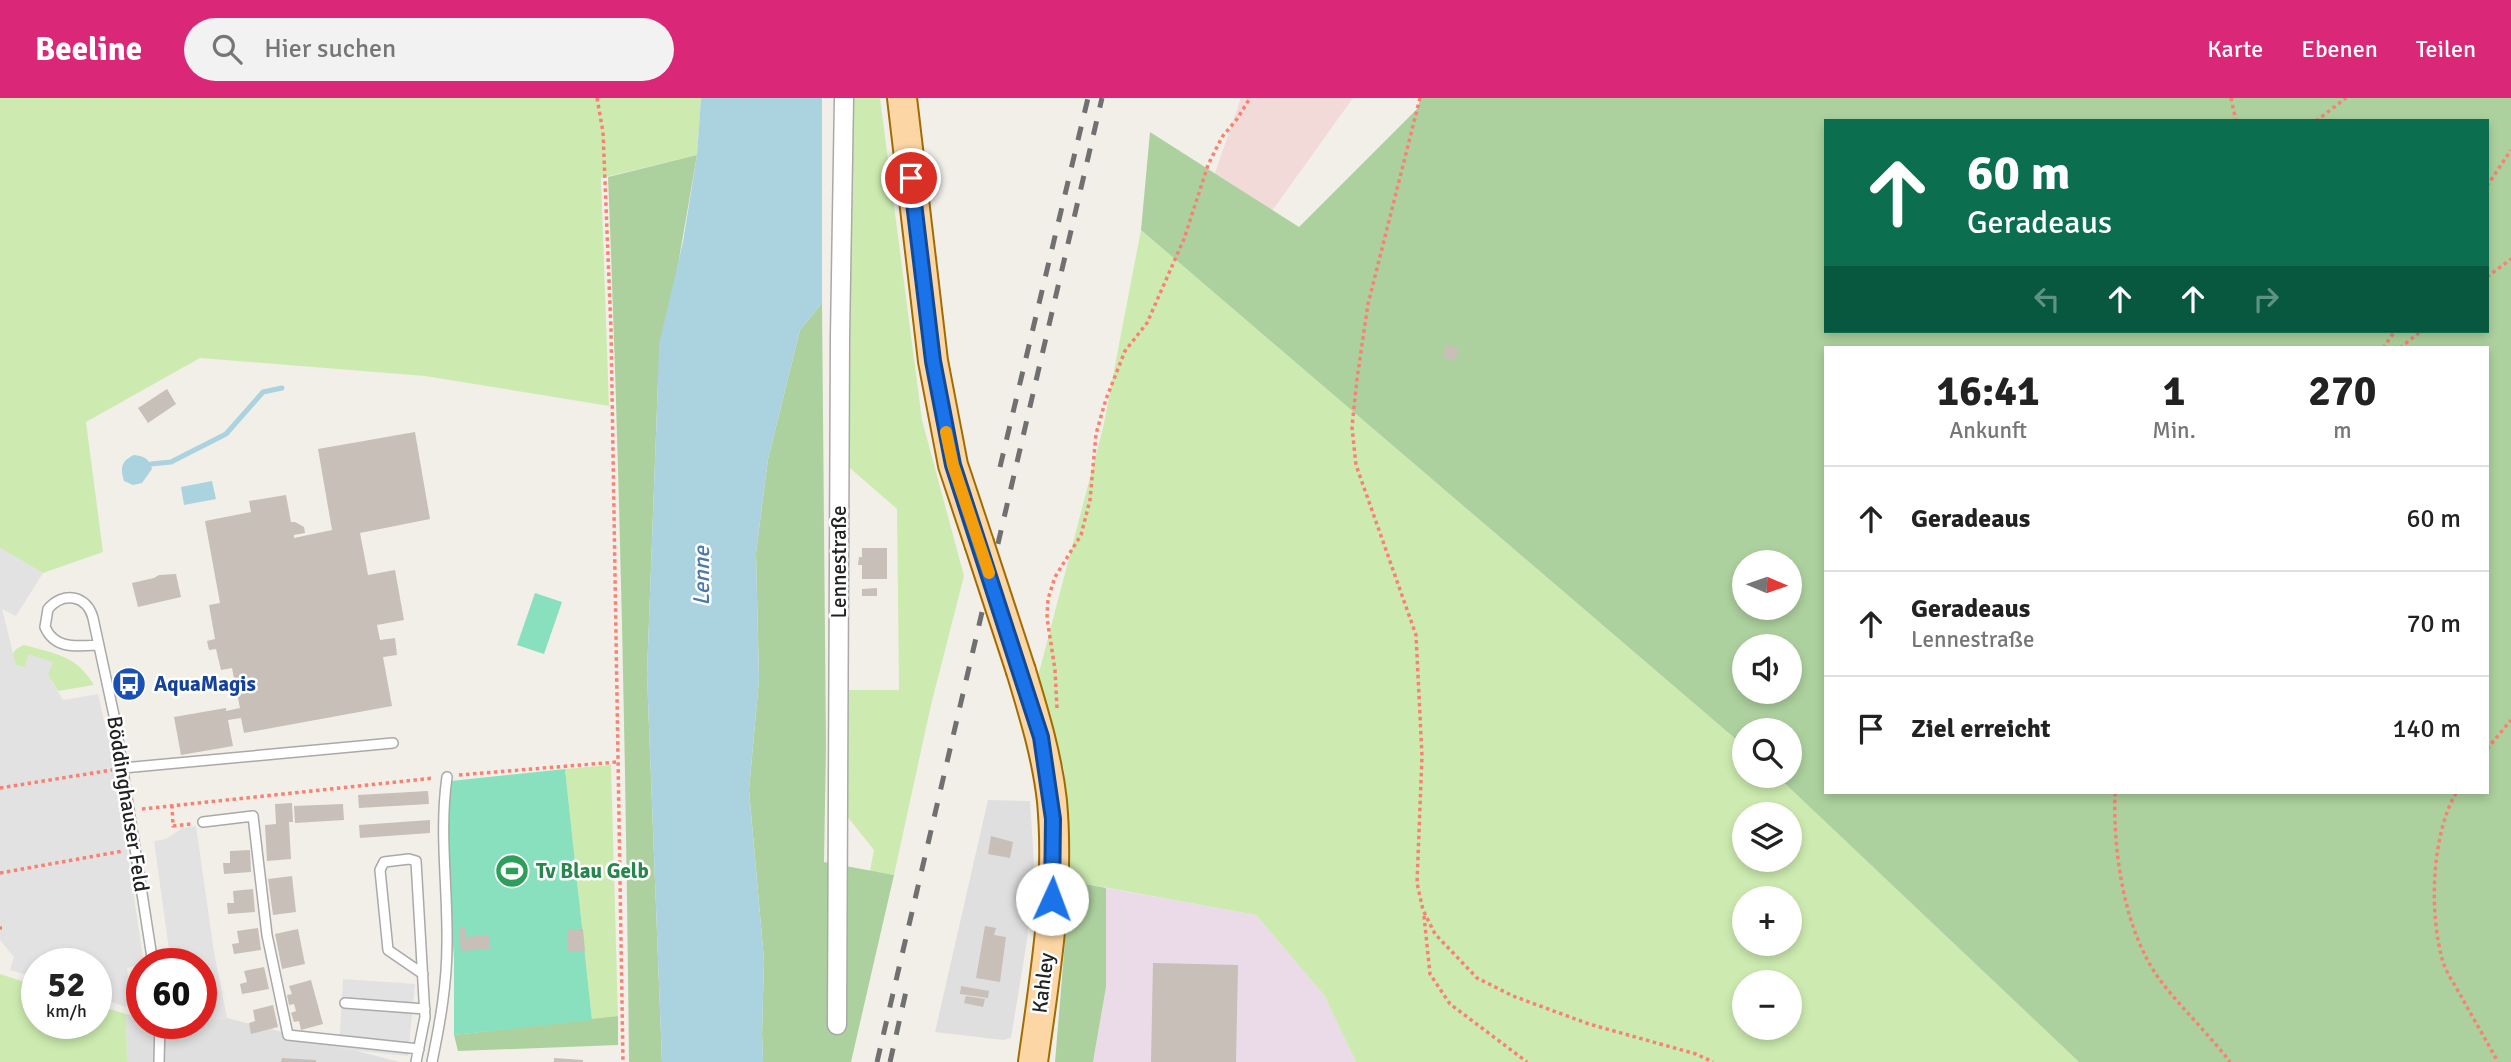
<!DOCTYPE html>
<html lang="de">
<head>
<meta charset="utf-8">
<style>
  body { margin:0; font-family:Signika,sans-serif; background:#f2f2f2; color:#222; height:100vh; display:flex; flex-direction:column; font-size:26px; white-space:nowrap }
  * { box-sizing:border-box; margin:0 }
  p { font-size:23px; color:#767676 }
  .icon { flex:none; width:38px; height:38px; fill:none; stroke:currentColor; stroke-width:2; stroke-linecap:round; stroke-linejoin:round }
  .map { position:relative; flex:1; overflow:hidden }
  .panel { position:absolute; left:1824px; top:248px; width:665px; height:448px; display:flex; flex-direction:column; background:#fff; border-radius:0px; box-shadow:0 4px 10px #0003 }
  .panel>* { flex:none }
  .banner { position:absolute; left:1824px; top:21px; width:665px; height:214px; border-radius:0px; box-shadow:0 4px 10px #0003; background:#0b6e4f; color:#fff; overflow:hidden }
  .needle { width:46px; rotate:92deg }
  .controls { position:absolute; left:1732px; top:452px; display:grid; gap:14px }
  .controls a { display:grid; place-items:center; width:70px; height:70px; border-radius:50%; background:#fff; box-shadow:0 4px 10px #0003; font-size:35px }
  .speed { position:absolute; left:21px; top:850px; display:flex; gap:14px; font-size:35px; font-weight:700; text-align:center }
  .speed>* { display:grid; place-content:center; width:91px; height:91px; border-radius:50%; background:#fff; box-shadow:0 4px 10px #0003; line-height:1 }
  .speed small { font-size:18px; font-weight:400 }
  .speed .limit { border:10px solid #d22; background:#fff; color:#111 }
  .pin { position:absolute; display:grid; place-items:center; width:60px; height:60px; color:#fff; margin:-30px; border:4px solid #fff; border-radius:50%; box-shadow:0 2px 7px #0007 }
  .me { position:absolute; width:77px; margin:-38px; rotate:2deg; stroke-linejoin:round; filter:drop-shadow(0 0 5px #0008) }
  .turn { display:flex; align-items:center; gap:24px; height:147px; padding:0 28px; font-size:32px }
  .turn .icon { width:91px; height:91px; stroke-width:2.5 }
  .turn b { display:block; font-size:49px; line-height:60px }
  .lanes { display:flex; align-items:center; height:66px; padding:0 28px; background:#0003; justify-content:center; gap:35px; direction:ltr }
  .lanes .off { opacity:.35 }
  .eta { display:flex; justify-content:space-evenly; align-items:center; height:119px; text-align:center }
  .eta b { font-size:42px; font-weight:700; line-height:49px }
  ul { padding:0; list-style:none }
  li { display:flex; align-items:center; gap:21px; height:105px; padding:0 28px; border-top:2px solid #e0e0e0 }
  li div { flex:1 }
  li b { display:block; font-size:26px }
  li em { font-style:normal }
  header { display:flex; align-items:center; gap:42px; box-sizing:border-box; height:98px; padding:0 35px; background:#db2777; color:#fff }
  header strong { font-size:33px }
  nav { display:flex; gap:38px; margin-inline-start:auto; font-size:24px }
  .search { width:490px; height:63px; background:#f2f2f2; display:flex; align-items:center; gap:18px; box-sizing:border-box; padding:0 24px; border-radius:38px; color:#767676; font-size:26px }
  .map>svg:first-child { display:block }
  .residential { fill:#e0dfdf }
  .commercial { fill:#f2dad9 }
  .industrial { fill:#ebdbe8 }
  .grass { fill:#cdebb0; fill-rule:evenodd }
  .forest { fill:#add19e; fill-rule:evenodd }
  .pitch { fill:#88e0be }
  .parking { fill:#e2e2e2 }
  .water { fill:#aad3df }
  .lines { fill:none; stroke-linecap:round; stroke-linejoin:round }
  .stream { stroke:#aad3df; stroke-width:5 }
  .building { fill:#c7bfb8 }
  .service-casing { stroke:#a9a9a9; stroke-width:12 }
  .minor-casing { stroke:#a9a9a9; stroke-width:21 }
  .primary-casing { stroke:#a06b00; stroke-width:32 }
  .path { stroke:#fa8072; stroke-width:3.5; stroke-dasharray:3.5 3.5; stroke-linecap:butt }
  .service { stroke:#fff; stroke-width:9 }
  .minor { stroke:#fff; stroke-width:18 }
  .primary { stroke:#fcd6a4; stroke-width:28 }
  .rail { stroke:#707070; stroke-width:5; stroke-dasharray:14 14; stroke-linecap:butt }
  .primary-bridge-casing { stroke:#a06b00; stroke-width:32; stroke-linecap:butt }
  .primary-bridge { stroke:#fcd6a4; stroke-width:28 }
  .route-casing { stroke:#114b97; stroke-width:18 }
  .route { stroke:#1a73e8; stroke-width:12 }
  .slow { stroke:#f59e0b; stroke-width:12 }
  .labels { text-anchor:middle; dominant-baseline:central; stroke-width:5; stroke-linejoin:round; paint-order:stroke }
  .street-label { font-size:21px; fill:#222; stroke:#fff }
  .transit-label { font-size:21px; font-weight:bold; fill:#164399; stroke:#fff; text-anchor:start }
  .leisure-label { font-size:21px; font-weight:bold; fill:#27864d; stroke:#fff; text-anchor:start }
  .water-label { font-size:23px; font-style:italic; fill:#4a7aab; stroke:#fff }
</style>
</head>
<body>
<header>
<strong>Beeline</strong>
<div class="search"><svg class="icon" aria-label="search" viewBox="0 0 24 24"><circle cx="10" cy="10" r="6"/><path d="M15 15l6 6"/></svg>Hier suchen</div>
<nav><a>Karte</a><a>Ebenen</a><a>Teilen</a></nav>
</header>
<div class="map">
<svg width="2511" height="964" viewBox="0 0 2511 964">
  <rect width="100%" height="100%" fill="#f2efe9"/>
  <path class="residential" d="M988,702L1030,703L1034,765L1027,842L1011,940L1003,942L935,934Z
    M126,916L142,919V926H201V923L227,920L400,964H127Z"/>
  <path class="commercial" d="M1241,0H1353L1272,113L1215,75Z"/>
  <path class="industrial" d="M1106,790L1256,817L1324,897L1356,964H1093L1106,889Z"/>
  <path class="grass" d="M0,0H701L697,57L601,80L609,308L425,278L200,260L86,324L103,454L43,475L0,450Z
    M848,0H880L922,322L964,478L931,607L894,777L870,773L874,752L846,717L843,592H899L897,411L843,364Z
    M1141,132L1745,649V677H1776L2079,964H1356L1324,897L1256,817L1070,783L1064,671L1036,586L1103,330ZM1745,716H1790V761H1745ZM1745,800H1790V845H1745ZM1745,884H1790V929H1745Z
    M24,547C56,556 76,557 94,587L58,593L48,577L16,567L12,557L16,551Z
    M611,667L618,918L592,922L565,671Z
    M0,876L37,888V926H96V907L126,916L127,964H0Z"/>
  <path class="forest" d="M1421,0H2511V964H2079L1776,677H1790V632H1745V649L1141,132L1150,34L1299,129L1417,11ZM1825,23H2487V233H1825ZM1825,250H2487V695H1825ZM1745,464H1790V509H1745ZM1745,548H1790V593H1745Z
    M697,57L658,283L647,576L662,964H629C626,669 620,374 608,79Z
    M822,205L826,649L824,764L894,777L851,964H763L762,936L764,862L749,692L759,581L756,455L768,361L800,232Z
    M1070,783L1106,790V889L1093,964H1055Z
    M618,918V947L458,953L454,937Z"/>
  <path class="pitch" d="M535,495L562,504L544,556L517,547Z
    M565,671L592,922L454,937V861L441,684Z"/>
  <path class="parking" d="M0,450L43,475L16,518L2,511L16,567L25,570L28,556L53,564L48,577L63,602L98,596L114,666L144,866L127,870L130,897L126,909L96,899V866H37V880L10,872L14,859L0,842Z
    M196,728L214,854L227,920L201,923V866H171L154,743L166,741L182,730Z
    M343,881L415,886L408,958L339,951Z"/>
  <path class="water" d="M701,0H822V205L800,232L768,361L756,455L759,581L749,692L764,862L762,936L763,964H662L647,576L658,283L659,247L683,144L697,57Z
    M134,357C144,358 150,361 152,371L142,385L133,387L124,383C120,370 121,363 134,357Z
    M212,383L216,401L184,407L181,389Z"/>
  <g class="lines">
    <path class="stream" d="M151,366L171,364L226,336L263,294L282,290"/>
  </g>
  <path class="building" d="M1447,246L1459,251L1454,263L1442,258Z
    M167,291L176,306L148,325L138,310Z
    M415,334L430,421L360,435L368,477L395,472L404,522L377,527L380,542L395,540L397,557L383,559L392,608L244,635L241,620L228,622L233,648L181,657L174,619L226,610V613L240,610L232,570L221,572L216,551L209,552L207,543L215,541L209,507L220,505L205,423L251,414L249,403L286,397L291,424H295L304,429L305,435L294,437V440L332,432L318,351Z
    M862,450H887V481H862V467H858L859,459H862Z
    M176,476L181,499L138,509L132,485L154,480L159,477Z
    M877,490V498H862V491Z
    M428,693L429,706L359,710L358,697Z
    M292,705L293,724H289L291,761L267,763L265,727L276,726L275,706Z
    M343,706L344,722L295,725L294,708Z
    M430,722V735L360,740L359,727Z
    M991,738L1013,744L1010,760L988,756Z
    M250,752L251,774L224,776L223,765H230V753Z
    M292,778L296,814L273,817L268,781Z
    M253,791L255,814L228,816L227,805H234L233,793Z
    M985,828L996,830L994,837L1006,839L1000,884L976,880Z
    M459,829H466V839L489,837L490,851L461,853Z
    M258,830L261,852L234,856L232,846L239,845L237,833Z
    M298,831L305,866L282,871L275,836Z
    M583,831L585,853L568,854L567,832Z
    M1153,865L1238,867L1236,964H1151Z
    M264,869L269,891L242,896L240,886L247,884L244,873Z
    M311,882L323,926L301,932L299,923L294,924L291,915L296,913L294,906L289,907L287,897L292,896L289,888Z
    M961,888L989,893L988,900L960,896Z
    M966,898L985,901L983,909L964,905Z
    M273,907L278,929L251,936L249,925L255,923L253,912Z
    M282,960L316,962V964H281Z
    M554,960L583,962V964H554Z"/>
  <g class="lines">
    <g class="service-casing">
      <path id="service" d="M99,547C77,548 55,552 45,529L48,511C63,493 87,497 93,520L115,622L153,866
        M123,670L393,645
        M203,724L253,718L267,837L288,937L419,951
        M345,905L425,911
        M159,964L160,926
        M416,964L425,919L416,763L409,761L384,764L380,772L388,852L423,876
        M432,964C440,925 447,886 447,846C448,790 439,734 447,679"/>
    </g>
    <g class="minor-casing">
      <path id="minor" d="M837,927L840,239L844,0"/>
    </g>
    <g class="primary-casing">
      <path id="primary" d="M902,0L933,263L953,367L979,445
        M1021,573C1034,616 1047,658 1052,703C1060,790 1045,878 1033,964"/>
    </g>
    <path class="path" d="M597,0L603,34L611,232L623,964
      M1420,0L1368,206L1357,281L1352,329L1356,367L1416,537L1422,658L1417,785L1423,812L1435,836L1477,880L1513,898L1589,926L1696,956L1713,964
      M2231,0L2236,23
      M2316,23L2346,0
      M2487,88L2511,52
      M2487,179L2511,161
      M2383,250L2395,233
      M2400,250L2421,233
      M1057,610L1055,572L1047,520L1048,501L1055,479L1081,437L1090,402L1096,336L1106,301L1125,253L1147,225L1184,141L1208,67L1222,39L1237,21L1250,0
      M2487,651L2511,622
      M459,677L617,664
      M0,690L112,672
      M2115,695C2113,754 2124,833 2160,882C2181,910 2208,935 2230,964
      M2456,695C2431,738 2429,817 2443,864C2447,876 2455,887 2461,898C2473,920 2486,942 2498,964
      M172,707L173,728L191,726
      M142,711L434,680
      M0,775L123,753
      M1424,818L1430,876L1450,906L1527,964
      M0,830H2"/>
    <use href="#service" class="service"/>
    <use href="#minor" class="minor"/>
    <use href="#primary" class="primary"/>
    <path class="rail" d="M1000,369L1088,0
      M877,964L1102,0
      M890,964L907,889"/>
    <g class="primary-bridge-casing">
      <path id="primary-bridge" d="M979,445L1021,573"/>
    </g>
    <use href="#primary-bridge" class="primary-bridge"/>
  </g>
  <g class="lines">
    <g class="route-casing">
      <path id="route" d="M911,80L933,263L953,367L1041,639L1053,721L1052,801"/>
    </g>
    <use href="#route" class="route"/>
    <path class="slow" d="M946,334L953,367L989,475"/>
  </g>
  <defs>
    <g id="bus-disc" transform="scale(1.75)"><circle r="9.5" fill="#1a4fb4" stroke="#fff"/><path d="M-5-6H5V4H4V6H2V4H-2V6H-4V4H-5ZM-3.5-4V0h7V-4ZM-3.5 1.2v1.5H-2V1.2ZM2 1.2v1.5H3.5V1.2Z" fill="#fff"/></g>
    <g id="stadium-disc" transform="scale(1.75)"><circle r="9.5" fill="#2e9e5b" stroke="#fff"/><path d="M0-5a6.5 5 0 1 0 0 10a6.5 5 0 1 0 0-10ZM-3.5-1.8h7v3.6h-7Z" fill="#fff"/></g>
  </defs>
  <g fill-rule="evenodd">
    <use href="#bus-disc" x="129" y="586"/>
    <use href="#stadium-disc" x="512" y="773"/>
  </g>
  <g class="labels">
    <g class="street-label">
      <text transform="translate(839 464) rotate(-90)">Lennestraße</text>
      <text transform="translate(128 706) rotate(81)">Böddinghauser Feld</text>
      <text transform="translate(1043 885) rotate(-83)">Kahley</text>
    </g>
    <g class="transit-label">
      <text x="154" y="586">AquaMagis</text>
    </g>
    <g class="leisure-label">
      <text x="536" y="773">Tv Blau Gelb</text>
    </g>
    <g class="water-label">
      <text transform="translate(701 478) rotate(-90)">Lenne</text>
    </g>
  </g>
</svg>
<div class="controls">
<a><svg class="needle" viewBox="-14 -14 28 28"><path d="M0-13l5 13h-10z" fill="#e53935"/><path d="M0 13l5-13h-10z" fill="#767676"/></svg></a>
<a><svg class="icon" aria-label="sound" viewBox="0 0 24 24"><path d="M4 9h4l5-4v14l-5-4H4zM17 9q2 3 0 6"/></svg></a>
<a><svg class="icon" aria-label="search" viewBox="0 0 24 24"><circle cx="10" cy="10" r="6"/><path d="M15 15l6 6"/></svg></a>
<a><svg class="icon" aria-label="layers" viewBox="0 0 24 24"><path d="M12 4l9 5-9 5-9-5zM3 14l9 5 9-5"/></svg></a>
<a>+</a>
<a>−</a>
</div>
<div class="speed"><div>52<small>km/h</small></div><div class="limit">60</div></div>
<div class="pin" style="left:911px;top:80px;background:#d93025"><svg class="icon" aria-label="arrive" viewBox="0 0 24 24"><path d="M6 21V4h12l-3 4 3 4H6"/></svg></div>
<svg class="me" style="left:1052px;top:801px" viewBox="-20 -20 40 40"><circle r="19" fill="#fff"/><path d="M0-13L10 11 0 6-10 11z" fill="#1a73e8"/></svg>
<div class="banner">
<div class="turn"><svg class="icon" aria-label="ahead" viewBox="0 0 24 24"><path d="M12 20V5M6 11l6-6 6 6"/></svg><div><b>60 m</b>Geradeaus</div></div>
<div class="lanes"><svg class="icon off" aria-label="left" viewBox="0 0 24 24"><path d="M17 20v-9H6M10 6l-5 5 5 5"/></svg><svg class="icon" aria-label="ahead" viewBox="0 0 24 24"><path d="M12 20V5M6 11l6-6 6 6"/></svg><svg class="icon" aria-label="ahead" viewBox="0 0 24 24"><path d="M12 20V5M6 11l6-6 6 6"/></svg><svg class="icon off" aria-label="right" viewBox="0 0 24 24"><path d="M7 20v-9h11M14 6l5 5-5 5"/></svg></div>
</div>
<section class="panel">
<div class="eta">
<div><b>16:41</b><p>Ankunft</p></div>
<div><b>1</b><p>Min.</p></div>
<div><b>270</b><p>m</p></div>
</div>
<ul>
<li><svg class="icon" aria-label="ahead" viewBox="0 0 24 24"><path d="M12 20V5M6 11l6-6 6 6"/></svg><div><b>Geradeaus</b></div><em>60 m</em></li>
<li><svg class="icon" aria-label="ahead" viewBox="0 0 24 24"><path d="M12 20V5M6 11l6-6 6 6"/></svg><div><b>Geradeaus</b><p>Lennestraße</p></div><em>70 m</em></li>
<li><svg class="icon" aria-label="arrive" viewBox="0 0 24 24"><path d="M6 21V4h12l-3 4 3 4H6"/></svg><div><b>Ziel erreicht</b></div><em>140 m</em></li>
</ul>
</section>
</div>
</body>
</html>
